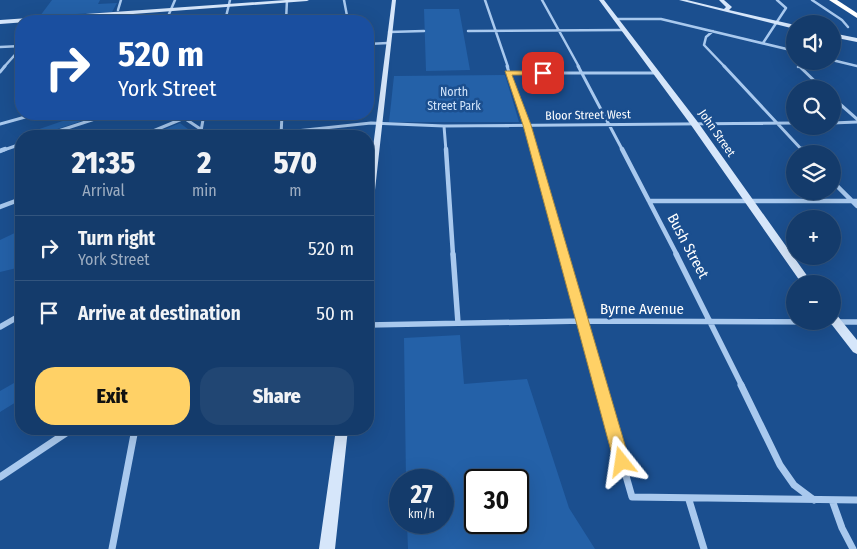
<!DOCTYPE html>
<html lang="en">
<head>
<meta charset="utf-8">
<style>
  body { margin:0; font-family:"Fira Sans Condensed",sans-serif; background:#214673; color:#f1f3f6; height:100vh; display:flex; flex-direction:column; font-size:19px; white-space:nowrap }
  * { box-sizing:border-box; margin:0 }
  p { font-size:16px; color:#9dadc1 }
  .icon { flex:none; width:28px; height:28px; fill:none; stroke:currentColor; stroke-width:2; stroke-linecap:round; stroke-linejoin:round }
  .map { position:relative; flex:1; overflow:hidden }
  .panel { position:absolute; left:15px; top:130px; width:359px; height:305px; display:flex; flex-direction:column; background:#143b6b; border-radius:20px; box-shadow:0 5px 20px #0002,0 0 0 1px #33557e }
  .panel>* { flex:none }
  .top-card { position:absolute; left:15px; top:15px; width:359px; height:105px; border-radius:20px; box-shadow:0 5px 20px #0002,0 0 0 1px #33557e; background:#1a4fa0; color:#fff; overflow:hidden }
  .controls { position:absolute; left:786px; top:15px; display:grid; gap:10px }
  .controls a { display:grid; place-items:center; width:55px; height:55px; border-radius:50%; background:#143b6b; box-shadow:0 5px 20px #0002,0 0 0 1px #33557e; font-size:25px }
  .speed { position:absolute; left:389px; top:469px; display:flex; gap:10px; font-size:25px; font-weight:700; text-align:center }
  .speed>* { display:grid; place-content:center; width:65px; height:65px; border-radius:50%; background:#143b6b; box-shadow:0 5px 20px #0002,0 0 0 1px #33557e; line-height:1 }
  .speed small { font-size:12px; font-weight:400 }
  .speed .limit { border:2px solid #111; border-radius:8px; background:#fff; color:#111 }
  .pin { position:absolute; display:grid; place-items:center; width:42px; height:42px; color:#fff; margin:-21px; border-radius:10px; box-shadow:0 2px 8px #0006 }
  .me { position:absolute; width:55px; margin:-28px; rotate:345deg; stroke-linejoin:round; filter:drop-shadow(0 0 4px #0008) }
  .turn { display:flex; align-items:center; gap:18px; height:105px; padding:0 20px; font-size:22px }
  .turn .icon { width:65px; height:65px; stroke-width:2.5 }
  .turn b { display:block; font-size:35px; line-height:42px }
  .eta { display:flex; justify-content:space-evenly; align-items:center; height:85px; text-align:center }
  .eta b { font-size:30px; font-weight:800; line-height:35px }
  .cta { display:flex; gap:10px; margin-top:auto; padding:10px 20px }
  .cta a { flex:1; height:58px; border-radius:20px; background:#ffd166; color:#111; font-size:20px; font-weight:800; line-height:58px; text-align:center }
  .cta a+a { background:#214673; color:#f1f3f6 }
  ul { padding:0; list-style:none }
  li { display:flex; align-items:center; gap:15px; height:65px; padding:0 20px; border-top:1px solid #33557e }
  li div { flex:1 }
  li b { display:block; font-size:19px }
  li em { font-style:normal }
  .map>svg:first-child { display:block }
  .green { fill:#2461a8; fill-rule:evenodd }
  .lines { fill:none; stroke-linecap:round; stroke-linejoin:round }
  .street-far4 { stroke:#a9c9ee; stroke-width:2.5 }
  .street-far3 { stroke:#a9c9ee; stroke-width:3 }
  .street-far2 { stroke:#a9c9ee; stroke-width:4.5 }
  .street-far1 { stroke:#a9c9ee; stroke-width:5.5 }
  .street { stroke:#a9c9ee; stroke-width:7 }
  .secondary { fill:#d6e6fa; fill-rule:evenodd }
  .highway { fill:#fff; fill-rule:evenodd }
  .route { fill:#ffd166; stroke:#a68842 }
  .labels { text-anchor:middle; dominant-baseline:central; stroke-width:5; stroke-linejoin:round; paint-order:stroke }
  .far-park-label { font-size:12px; fill:#cfe3fa; stroke:#1b4f8f }
  .far-street-label { font-size:12px; fill:#fff; stroke:#1b4f8f }
  .street-label { font-size:15px; fill:#fff; stroke:#1b4f8f }
</style>
</head>
<body>
<div class="map">
<svg width="857" height="549" viewBox="0 0 857 549">
  <rect width="100%" height="100%" fill="#1b4f8f"/>
  <path class="green" d="M52,0H100L98,4L117,3L112,12L40,16Z
    M424,9H459L470,70L426,71Z
    M505,75L519,122H389L394,76Z
    M83,114H103L36,136H21V139L19,136Z
    M180,123L197,136H156L153,134Z
    M21,230V267L0,272V240Z
    M460,335L464,384L527,379L569,508L595,549H408L407,523L442,522V480H406L404,338ZM475,480H518V522H475Z
    M21,379V399L0,412V391Z"/>
  <g class="lines">
    <path class="street-far4" d="M344,0L348,21
      M485,0L508,67
      M542,0L579,67
      M812,0L842,20L848,27
      M118,10L121,0
      M615,19H661L795,51
      M166,21L175,0
      M225,21L230,0
      M286,21L287,0
      M468,31L623,30
      M713,31L706,37L704,45L725,67
      M389,32L424,31
      M763,43L786,8L777,0
      M368,44L388,43
      M0,47L21,46
      M832,60L857,66
      M4,67L21,48
      M798,67L801,61"/>
    <path class="street-far3" d="M507,66L534,151
      M578,66L623,151
      M724,66L803,151
      M799,66L823,89
      M0,72L5,66
      M508,73H655
      M832,97L857,119
      M178,114L211,136
      M832,123L857,122
      M0,124L36,114
      M444,126L446,151
      M201,131L204,114
      M43,136L110,114
      M141,136L194,114
      M249,136L371,123L444,126L795,123
      M281,136L282,114
      M1,151L21,144"/>
    <path class="street-far2" d="M446,149L453,255
      M534,149L564,255
      M622,149L677,255
      M802,149L806,154
      M0,151L5,149
      M832,181L857,206
      M649,201H857
      M0,207L21,199"/>
    <path class="street-far1" d="M453,254L458,323
      M563,254L601,386
      M676,254L742,386
      M368,325L583,321L857,322
      M0,327L21,315"/>
    <path class="street" d="M600,385L632,497L857,500
      M741,385L780,465L794,485L814,500
      M0,477L72,429
      M689,500L704,549
      M832,500L842,528L853,549
      M112,549L135,429"/>
    <path class="secondary" d="M286,0H309L307,1L0,24V20Z
      M392,0H396L372,217L368,220V186Z
      M599,0H604L697,121L813,284H802L691,125Z
      M679,0H687L724,9L726,7L719,0H724L732,7L729,10L795,25V29Z
      M832,33L857,38V42L832,37Z
      M832,313L836,314L857,340V354L853,352L829,321H832Z
      M336,429H348L335,549H319Z"/>
    <path class="highway" d="M829,0H837L857,13V18Z"/>
  </g>
  <path class="route" d="M505,71H543L547,73L543,75H512L531,125L630,462L627,468L622,470L616,468L614,462L523,125Z"/>
  <g class="labels">
    <g class="far-park-label">
      <text x="454" y="92">North<tspan x="454" dy="14">Street Park</tspan></text>
    </g>
    <g class="far-street-label">
      <text transform="translate(588 115) rotate(-1)">Bloor Street West</text>
      <text transform="translate(717 133) rotate(55)">John Street</text>
    </g>
    <g class="street-label">
      <text transform="translate(688 246) rotate(62)">Bush Street</text>
      <text x="642" y="309">Byrne Avenue</text>
    </g>
  </g>
</svg>
<div class="controls">
<a><svg class="icon" aria-label="sound" viewBox="0 0 24 24"><path d="M4 9h4l5-4v14l-5-4H4zM17 9q2 3 0 6"/></svg></a>
<a><svg class="icon" aria-label="search" viewBox="0 0 24 24"><circle cx="10" cy="10" r="6"/><path d="M15 15l6 6"/></svg></a>
<a><svg class="icon" aria-label="layers" viewBox="0 0 24 24"><path d="M12 4l9 5-9 5-9-5zM3 14l9 5 9-5"/></svg></a>
<a>+</a>
<a>−</a>
</div>
<div class="speed"><div>27<small>km/h</small></div><div class="limit">30</div></div>
<div class="pin" style="left:543px;top:73px;background:#d93025"><svg class="icon" aria-label="arrive" viewBox="0 0 24 24"><path d="M6 21V4h12l-3 4 3 4H6"/></svg></div>
<svg class="me" style="left:622px;top:462px" viewBox="-20 -20 40 40"><path d="M0-17L14 15 0 8-14 15z" fill="#ffd166" stroke="#fff" stroke-width="4"/></svg>
<div class="top-card">
<div class="turn"><svg class="icon" aria-label="right" viewBox="0 0 24 24"><path d="M7 20v-9h11M14 6l5 5-5 5"/></svg><div><b>520 m</b>York Street</div></div>
</div>
<section class="panel">
<div class="eta">
<div><b>21:35</b><p>Arrival</p></div>
<div><b>2</b><p>min</p></div>
<div><b>570</b><p>m</p></div>
</div>
<ul>
<li><svg class="icon" aria-label="right" viewBox="0 0 24 24"><path d="M7 20v-9h11M14 6l5 5-5 5"/></svg><div><b>Turn right</b><p>York Street</p></div><em>520 m</em></li>
<li><svg class="icon" aria-label="arrive" viewBox="0 0 24 24"><path d="M6 21V4h12l-3 4 3 4H6"/></svg><div><b>Arrive at destination</b></div><em>50 m</em></li>
</ul>
<div class="cta"><a>Exit</a><a>Share</a></div>
</section>
</div>
</body>
</html>
